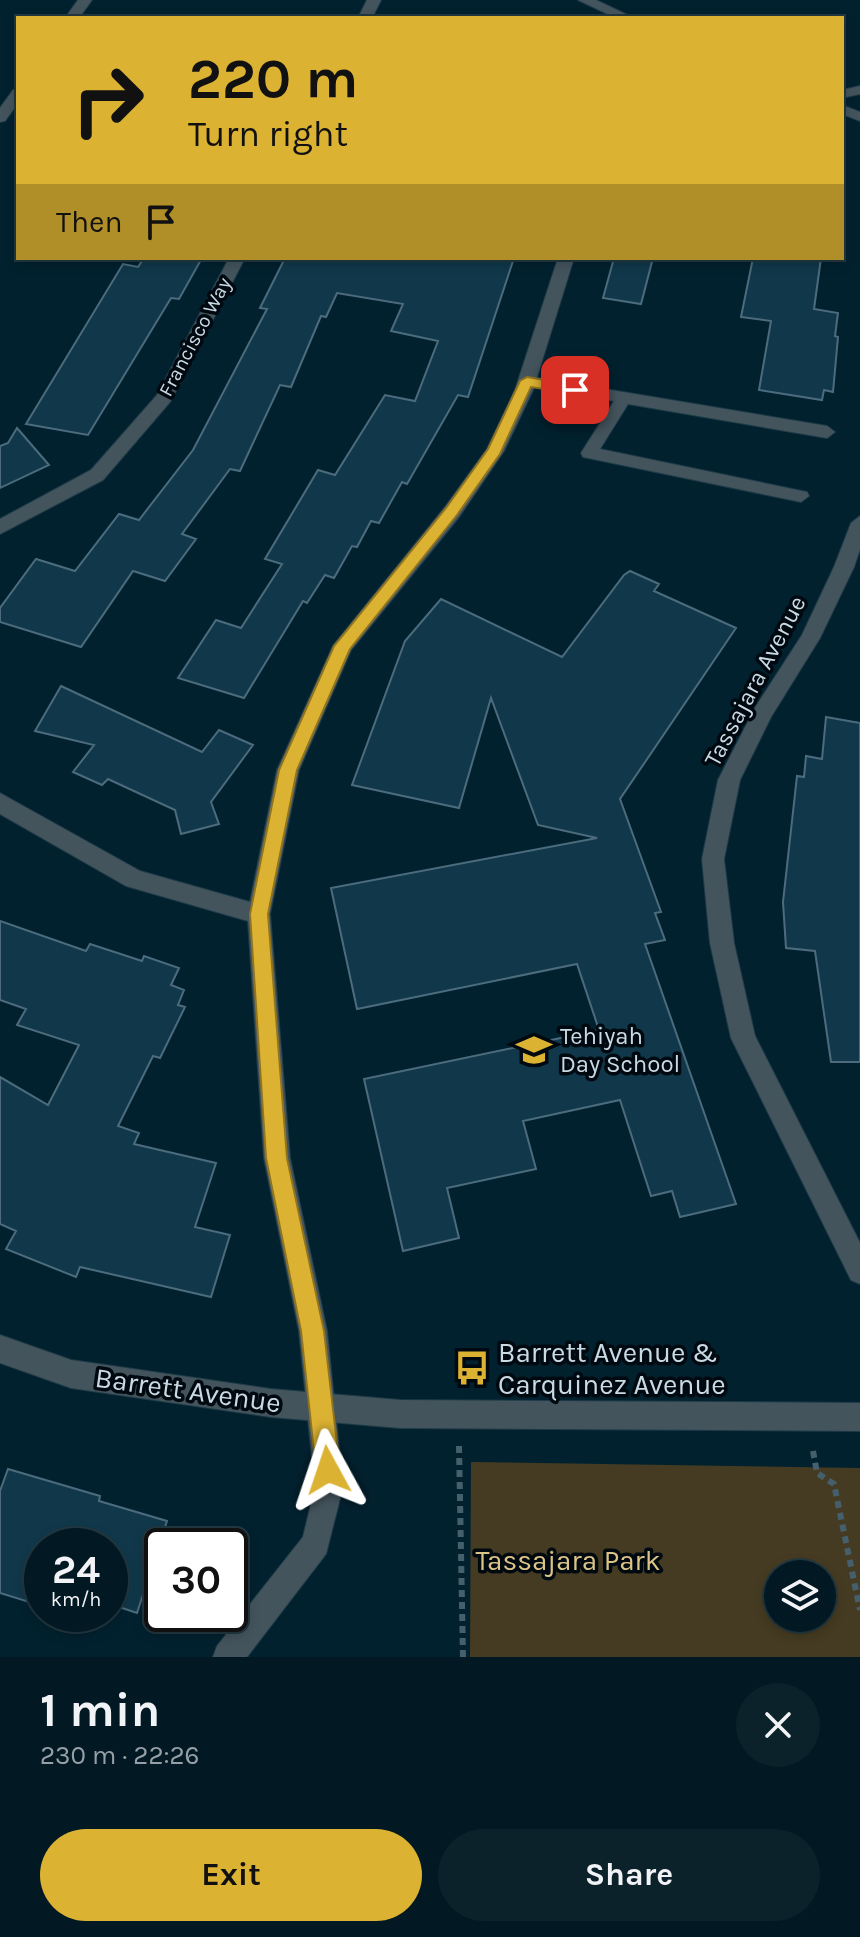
<!DOCTYPE html>
<html lang="en">
<head>
<meta charset="utf-8">
<style>
  body { margin:0; font-family:Karla,sans-serif; background:#0c222b; color:#f1f3f6; height:100vh; display:flex; flex-direction:column; font-size:30px; white-space:nowrap }
  * { box-sizing:border-box; margin:0 }
  p { font-size:26px; color:#96a0a6 }
  .icon { flex:none; width:44px; height:44px; fill:none; stroke:currentColor; stroke-width:2; stroke-linecap:round; stroke-linejoin:round }
  .map { position:relative; height:1657px; overflow:hidden }
  .sheet { display:flex; flex-direction:column; background:#021923; flex:1 }
  .sheet>* { flex:none }
  .hud { position:absolute; left:16px; top:16px; width:828px; height:244px; border-radius:0px; box-shadow:0 4px 12px #0003,0 0 0 2px #233841; background:#dcb233; color:#111; overflow:hidden }
  .buttons { position:absolute; left:764px; top:1560px; display:grid; gap:16px }
  .buttons a { display:grid; place-items:center; width:72px; height:72px; border-radius:50%; background:#021923; box-shadow:0 4px 12px #0003,0 0 0 2px #233841; font-size:40px }
  .speed { position:absolute; left:24px; top:1528px; display:flex; gap:16px; font-size:40px; font-weight:700; text-align:center }
  .speed>* { display:grid; place-content:center; width:104px; height:104px; border-radius:50%; background:#021923; box-shadow:0 4px 12px #0003,0 0 0 2px #233841; line-height:1 }
  .speed small { font-size:20px; font-weight:400 }
  .speed .limit { border:4px solid #111; border-radius:12px; background:#fff; color:#111 }
  .pin { position:absolute; display:grid; place-items:center; width:68px; height:68px; color:#fff; margin:-34px; border-radius:16px; box-shadow:0 4px 12px #0006 }
  .me { position:absolute; width:88px; margin:-44px; rotate:355deg; stroke-linejoin:round; filter:drop-shadow(0 0 6px #0008) }
  .turn { display:flex; align-items:center; gap:28px; height:168px; padding:0 40px; font-size:36px }
  .turn .icon { width:104px; height:104px; stroke-width:2.5 }
  .turn b { display:block; font-size:56px; line-height:68px }
  .then { display:flex; align-items:center; height:76px; padding:0 40px; background:#0003; gap:16px; font-size:30px }
  .round { display:grid; place-items:center; flex:none; width:84px; height:84px; border-radius:42px; background:#0c222b }
  .overview { display:flex; align-items:center; justify-content:space-between; height:136px; padding:0 40px }
  h1 { font-size:48px; font-weight:700; line-height:60px }
  .action { display:flex; gap:16px; margin-top:auto; padding:16px 40px }
  .action a { flex:1; height:92px; border-radius:48px; background:#dcb233; color:#111; font-size:32px; font-weight:700; line-height:92px; text-align:center }
  .action a+a { background:#0c222b; color:#f1f3f6 }
  .map>svg:first-child { display:block }
  .green { fill:#453b22; fill-rule:evenodd }
  .building { fill:#10384a; stroke:#4c6c7d; stroke-width:2 }
  .lines { fill:none; stroke-linecap:round; stroke-linejoin:round }
  .service-casing { stroke:#1e3b48; stroke-width:2 }
  .minor-casing { stroke:#1e3b48; stroke-width:2 }
  .tertiary-casing { stroke:#1e3b48; stroke-width:2 }
  .path { stroke:#45606c; stroke-width:6; stroke-dasharray:7 5; stroke-linecap:butt }
  .service { fill:#44545d; fill-rule:evenodd }
  .minor { fill:#44545d; fill-rule:evenodd }
  .tertiary { fill:#44545d; fill-rule:evenodd }
  .route { fill:#dcb233; stroke:#8f7421; stroke-width:2 }
  .labels { text-anchor:middle; dominant-baseline:central; stroke-width:7; stroke-linejoin:round; paint-order:stroke }
  .far-street-label { font-size:20px; fill:#c9dae4; stroke:#010910 }
  .street-label { font-size:24px; fill:#c9dae4; stroke:#010910 }
  .poi-label { font-size:24px; fill:#c9dae4; stroke:#010910; text-anchor:start }
  .near-poi-label { font-size:28px; fill:#c9dae4; stroke:#010910; text-anchor:start }
  .near-street-label { font-size:28px; fill:#c9dae4; stroke:#010910 }
  .near-park-label { font-size:28px; fill:#dcc486; stroke:#010910 }
</style>
</head>
<body>
<div class="map">
<svg width="860" height="1657" viewBox="0 0 860 1657">
  <rect width="100%" height="100%" fill="#02212f"/>
  <path class="green" d="M471,1462L860,1468V1657H470ZM778,1574H822V1618H778Z"/>
  <path class="building" d="M144,258H202L179,299L171,298L88,435L26,424L123,264L138,267Z
    M285,258H514L468,397L458,395L407,484L402,482L379,523L371,521L357,547L352,546L334,578L325,575L307,603L303,601L244,698L178,678L216,620L241,628L282,564L265,559L318,470L335,475L385,395L415,401L438,341L391,331L403,304L337,293L326,317L321,316L291,387L280,385L240,471L230,469L182,534L196,539L165,581L133,571L81,647L0,622V608L36,559L75,571L119,514L139,520L193,450L267,309L260,308Z
    M614,258H653L641,304L603,298Z
    M753,258H821L814,309L838,313L835,336L838,337L833,392L824,390L822,400L759,390L771,321L741,317Z
    M17,428L49,465L0,488V446L8,443Z
    M630,571L659,584L654,591L736,628L620,799L661,912L655,913L665,940L645,944L736,1204L680,1217L672,1191L651,1196L620,1100L523,1121L536,1169L447,1188L459,1238L403,1251L364,1079L599,1030L577,964L357,1009L331,888L597,838L538,825L491,698L459,808L352,785L405,641L441,599L562,657L624,575Z
    M61,686L202,752L219,730L253,745L211,802L219,824L181,834L175,810L108,779L102,785L73,772L94,745L35,731Z
    M826,717L860,723V1062H831L815,951L786,948L783,902L797,776L804,777L806,756L822,759Z
    M0,921L86,951L90,944L142,961L144,956L179,968L171,985L184,990L178,1005L185,1007L160,1058L153,1056L118,1126L139,1133L134,1144L216,1163L195,1227L230,1235L211,1297L80,1267L76,1277L6,1249L16,1231L0,1224V1077L48,1105L79,1045L17,1025L26,1009L0,1000Z
    M8,1469L100,1496L99,1501L167,1521L137,1613L110,1604V1546H42V1606L0,1593V1491Z"/>
  <g class="lines">
    <g class="service-casing">
      <path id="service" d="M527,376L827,426L835,432L827,438L628,404L600,449L807,492L809,496L801,502L583,457L581,453L614,401L521,385V377Z"/>
    </g>
    <g class="minor-casing">
      <path id="minor" d="M78,0H92L79,18H65Z
        M367,0H381L372,18H358Z
        M578,0H596L634,18H616Z
        M860,86V94L842,98V90Z
        M18,89V103L5,121L0,122V108L13,90Z
        M842,105L860,112V121L842,114Z
        M229,258H245L170,402L103,480L0,534V519L91,470L157,395Z
        M558,258H574L533,390L504,451L459,517L351,650L299,770L270,914L290,1158L327,1331L343,1487L326,1554L247,1657H213L217,1646L303,1537L315,1487L299,1331L264,1158L248,921L126,886L0,814V793L140,871L250,902L277,770L333,646L445,507L487,449L515,390Z
        M860,516V549L854,567L820,638L771,717L740,780L724,859L734,943L755,1036L860,1243V1284L851,1280L731,1038L710,943L702,859L718,780L756,706L802,635L834,567L851,523Z"/>
    </g>
    <g class="tertiary-casing">
      <path id="tertiary" d="M0,1335L71,1360L271,1389L400,1400L860,1403V1431L400,1428L271,1417L71,1388L0,1363Z"/>
    </g>
    <path class="path" d="M459,1446L463,1657
      M813,1451L817,1473L834,1484L860,1610"/>
    <use href="#service" class="service"/>
    <use href="#minor" class="minor"/>
    <use href="#tertiary" class="tertiary"/>
  </g>
  <path class="route" d="M527,377L575,385L583,390L575,394L531,387L500,454L457,515L350,649L297,770L268,914L287,1158L324,1331L340,1470L337,1479L328,1482L320,1479L316,1470L301,1331L266,1158L250,914L279,770L334,646L446,508L488,449L520,381Z"/>
  <defs>
    <g id="school-bare" transform="scale(2.76)"><path d="M0-5L7-2L0 1L-7-2ZM-4 1L0 2.5L4 1V4Q0 6-4 4Z" fill="#dcb233" stroke="#010910" stroke-width="2.5" paint-order="stroke"/></g>
    <g id="bus-bare" transform="scale(2.76)"><path d="M-5-6H5V4H4V6H2V4H-2V6H-4V4H-5ZM-3.5-4V0h7V-4ZM-3.5 1.2v1.5H-2V1.2ZM2 1.2v1.5H3.5V1.2Z" fill="#dcb233" stroke="#010910" stroke-width="2.5" paint-order="stroke"/></g>
  </defs>
  <g fill-rule="evenodd">
    <use href="#school-bare" x="534" y="1050"/>
    <use href="#bus-bare" x="472" y="1368"/>
  </g>
  <g class="labels">
    <g class="far-street-label">
      <text transform="translate(195 337) rotate(-62)">Francisco Way</text>
    </g>
    <g class="street-label">
      <text transform="translate(755 681) rotate(-62)">Tassajara Avenue</text>
    </g>
    <g class="poi-label">
      <text x="560" y="1036">Tehiyah<tspan x="560" dy="28">Day School</tspan></text>
    </g>
    <g class="near-poi-label">
      <text x="498" y="1352">Barrett Avenue &amp;<tspan x="498" dy="32">Carquinez Avenue</tspan></text>
    </g>
    <g class="near-street-label">
      <text transform="translate(188 1390) rotate(8)">Barrett Avenue</text>
    </g>
    <g class="near-park-label">
      <text x="568" y="1560">Tassajara Park</text>
    </g>
  </g>
</svg>
<div class="buttons">
<a><svg class="icon" aria-label="layers" viewBox="0 0 24 24"><path d="M12 4l9 5-9 5-9-5zM3 14l9 5 9-5"/></svg></a>
</div>
<div class="speed"><div>24<small>km/h</small></div><div class="limit">30</div></div>
<div class="pin" style="left:575px;top:390px;background:#d93025"><svg class="icon" aria-label="arrive" viewBox="0 0 24 24"><path d="M6 21V4h12l-3 4 3 4H6"/></svg></div>
<svg class="me" style="left:328px;top:1470px" viewBox="-20 -20 40 40"><path d="M0-17L14 15 0 8-14 15z" fill="#dcb233" stroke="#fff" stroke-width="4"/></svg>
<div class="hud">
<div class="turn"><svg class="icon" aria-label="right" viewBox="0 0 24 24"><path d="M7 20v-9h11M14 6l5 5-5 5"/></svg><div><b>220 m</b>Turn right</div></div>
<div class="then">Then<svg class="icon" aria-label="arrive" viewBox="0 0 24 24"><path d="M6 21V4h12l-3 4 3 4H6"/></svg></div>
</div>
</div>
<section class="sheet">
<div class="overview"><div><h1>1 min</h1><p>230 m · 22:26</p></div><a class="round"><svg class="icon" aria-label="close" viewBox="0 0 24 24"><path d="M6 6l12 12M18 6L6 18"/></svg></a></div>
<div class="action"><a>Exit</a><a>Share</a></div>
</section>
</body>
</html>
